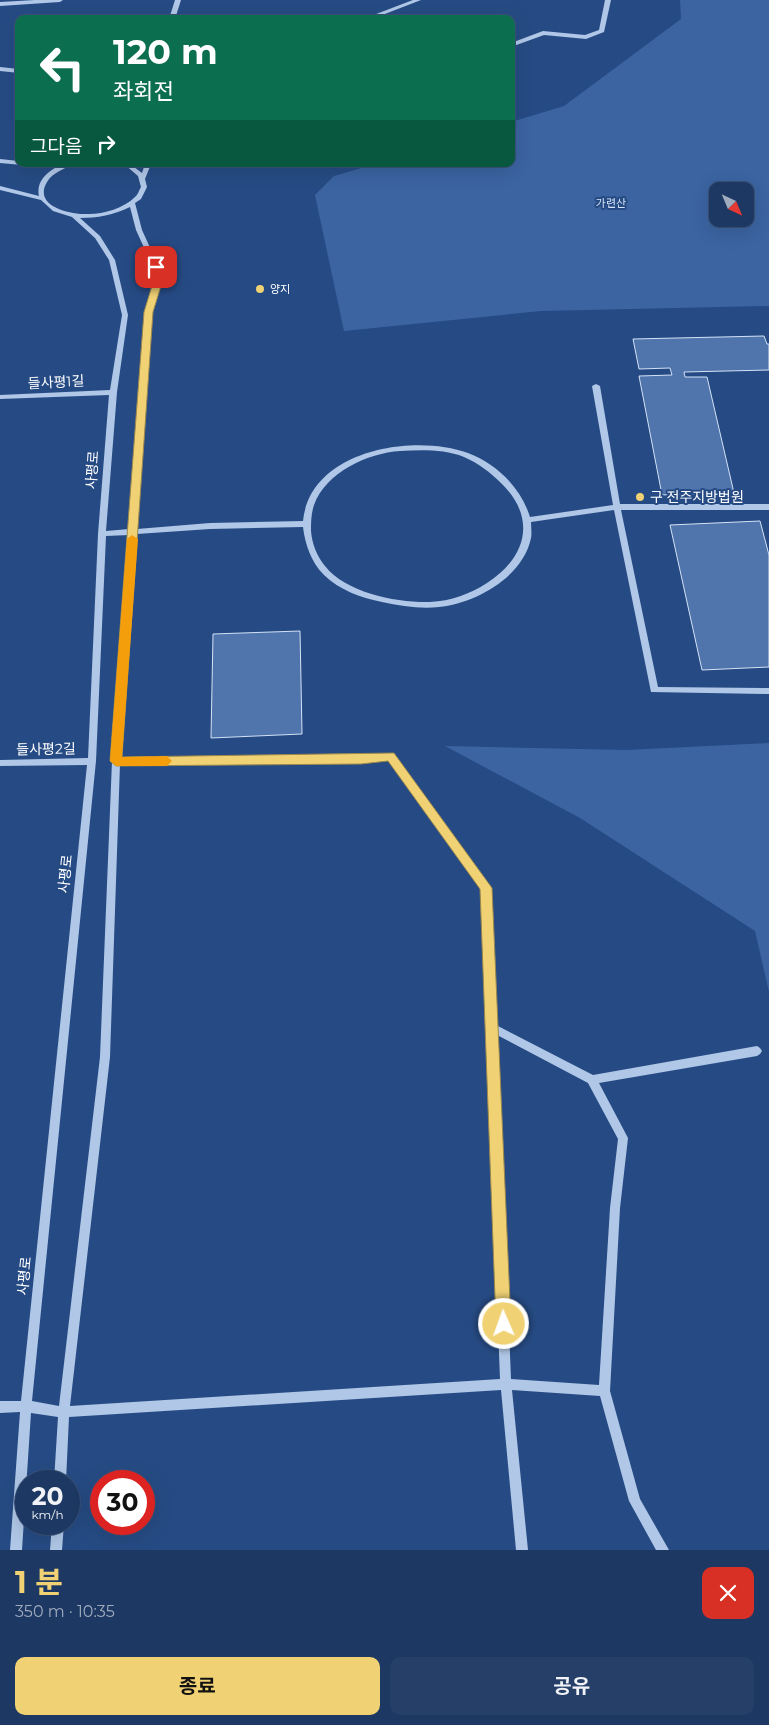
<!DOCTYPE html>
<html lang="ko">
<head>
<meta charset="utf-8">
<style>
  body { margin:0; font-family:Montserrat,"Noto Sans KR",sans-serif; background:#253f69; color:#f1f3f6; height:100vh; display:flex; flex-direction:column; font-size:19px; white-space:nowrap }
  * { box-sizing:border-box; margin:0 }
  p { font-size:16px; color:#a0acbe }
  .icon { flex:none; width:28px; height:28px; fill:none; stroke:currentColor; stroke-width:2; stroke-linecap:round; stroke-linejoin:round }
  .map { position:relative; height:1550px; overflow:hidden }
  .drawer { display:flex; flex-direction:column; background:#1c3863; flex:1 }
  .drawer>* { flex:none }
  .top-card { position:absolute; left:15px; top:15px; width:500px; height:152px; border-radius:10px; box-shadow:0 5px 20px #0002,0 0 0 1px #3a5278; background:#0b6e4f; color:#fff; overflow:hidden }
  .needle { width:32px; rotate:136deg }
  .controls { position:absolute; left:709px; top:182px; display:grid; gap:10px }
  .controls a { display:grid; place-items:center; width:45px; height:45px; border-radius:10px; background:#1c3863; box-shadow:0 5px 20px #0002,0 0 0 1px #3a5278; font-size:25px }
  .speed { position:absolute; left:15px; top:1470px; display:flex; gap:10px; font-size:25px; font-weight:700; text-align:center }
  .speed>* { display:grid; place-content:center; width:65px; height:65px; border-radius:50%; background:#1c3863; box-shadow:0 5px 20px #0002,0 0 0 1px #3a5278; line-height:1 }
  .speed small { font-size:12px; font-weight:400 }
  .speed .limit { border:8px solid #d22; background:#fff; color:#111 }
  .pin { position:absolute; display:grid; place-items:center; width:42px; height:42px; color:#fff; margin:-21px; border-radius:10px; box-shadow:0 2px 8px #0006 }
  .me { position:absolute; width:55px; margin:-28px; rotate:358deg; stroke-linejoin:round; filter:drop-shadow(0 0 4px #0008) }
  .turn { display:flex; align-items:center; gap:18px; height:105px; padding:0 15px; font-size:22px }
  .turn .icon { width:65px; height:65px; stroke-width:2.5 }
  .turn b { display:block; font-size:35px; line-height:42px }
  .then { display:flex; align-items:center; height:48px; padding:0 15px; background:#0003; gap:10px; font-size:19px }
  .round { display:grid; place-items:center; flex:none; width:52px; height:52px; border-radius:10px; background:#253f69 }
  .head { display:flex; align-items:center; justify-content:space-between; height:85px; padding:0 15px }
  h1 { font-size:30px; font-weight:700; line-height:38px; color:#f0d275 }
  .primary-button { display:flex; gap:10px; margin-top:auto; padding:10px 15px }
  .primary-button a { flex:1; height:58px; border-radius:10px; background:#f0d275; color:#111; font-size:20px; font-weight:700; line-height:58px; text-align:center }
  .primary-button a+a { background:#253f69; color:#f1f3f6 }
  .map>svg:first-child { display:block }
  .green { fill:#3b64a1; fill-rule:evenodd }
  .building { fill:#4f75ac; stroke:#d3e2f6 }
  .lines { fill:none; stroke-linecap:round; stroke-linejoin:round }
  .minor { fill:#b0c7e7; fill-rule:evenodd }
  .route { fill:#f0d275; stroke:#9c884c }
  .slow { fill:#f59e0b }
  .poi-dot { fill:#f0d275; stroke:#264b84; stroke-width:2 }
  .labels { text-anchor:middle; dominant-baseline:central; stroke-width:4; stroke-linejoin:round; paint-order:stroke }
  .far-park-label { font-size:11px; fill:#d3e2f6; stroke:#264b84 }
  .far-poi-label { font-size:11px; fill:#fff; stroke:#264b84; text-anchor:start }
  .street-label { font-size:14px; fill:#fff; stroke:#264b84 }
  .poi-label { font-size:14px; fill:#fff; stroke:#264b84; text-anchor:start }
</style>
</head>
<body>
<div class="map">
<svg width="769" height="1550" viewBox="0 0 769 1550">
  <rect width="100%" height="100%" fill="#264b84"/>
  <path class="green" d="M680,0H769V306L541,311L344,331L315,195L334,176L375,164H511V122L564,106L681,19ZM718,191H745V219H718Z
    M769,743V992L755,931L580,818L445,746L626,750Z"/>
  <path class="building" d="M764,336L767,344H769V370L684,372L685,377H707L734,493L662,495L639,376L672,375L670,368L639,369L633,339Z
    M760,521L769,555V667L702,670L670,525Z
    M300,631L302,734L211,738L213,634Z"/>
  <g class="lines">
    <path class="minor" d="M35,0H63L60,2L0,6V2Z
      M175,0H181L175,19H169Z
      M413,0H421L372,19H363Z
      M605,0H611L604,32L586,39L544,35L511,47V43L543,31L585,35L599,30Z
      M0,67L19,69V73L0,71Z
      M0,159L19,161V164H71C64,170 53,172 47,182C32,207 73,215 89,214C104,214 124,208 135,197C138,195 139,190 141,187L138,176L124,164H130L142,173L145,164H151L145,179L147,187L141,199L135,203L142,230L163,276L152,311L137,529L210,523L303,521C310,450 413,433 468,453C497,464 521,488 530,517L613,505L592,386L596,384L600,386L620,504H769V510H621L658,687L769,688V694L651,692L614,510L531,522C531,527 532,533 531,538C523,577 476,603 439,607C420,609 401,606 382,602C362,598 339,590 324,575C311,562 305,544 303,527L210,529L137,534L121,757H361L390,753L393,754L491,888L496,1025L593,1075L757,1046L760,1048L762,1051L760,1054L757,1056L599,1083L628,1138L620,1208L610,1391L640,1499L669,1550H656L629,1501L600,1396L512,1390L528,1550H516L501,1390L69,1417L66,1481H54L58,1417L31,1413L22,1550H10L20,1412L0,1413V1401H21L87,765L0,766V760L88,758L98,534L109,395L0,399V395L110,390L122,315L109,260L95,238L72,217L53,211L41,200L0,190V186L39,196C36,183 45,174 55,168L0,163ZM130,207L136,230L157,276L146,311L129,529L106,531L117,392L128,315L115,260L100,236L80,218C97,218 114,215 130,207ZM400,451C421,450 444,449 464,457C478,463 490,472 501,483C537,518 527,557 487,583C470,594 451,601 430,602C398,603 346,593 325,566C317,556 312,544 311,531C311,522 311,514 314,505C326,472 368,453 400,451ZM129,535L112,761L100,1057L59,1406L32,1401L96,761L106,536ZM388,760L481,889L500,1379L70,1406L110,1057L120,764L361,763ZM497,1035L588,1083L618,1139L610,1208L599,1385L511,1379Z
      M52,1524H64L62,1550H50Z"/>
  </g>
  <path class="route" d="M153,265H159L164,276L153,312L122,757L394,753L492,888L511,1324L509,1329L504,1331L498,1329L496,1324L480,889L388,761L361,764L116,766L110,761L144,312L155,276Z"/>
  <path class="slow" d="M132,535L138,539L122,757L167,756L172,761L167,766H116L110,761L127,539Z"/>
  <g class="poi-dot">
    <circle cx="260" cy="289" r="5"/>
    <circle cx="640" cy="497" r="5"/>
  </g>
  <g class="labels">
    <g class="far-park-label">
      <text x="611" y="203">가련산</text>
    </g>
    <g class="far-poi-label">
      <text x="270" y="289">양지</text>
    </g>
    <g class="street-label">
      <text transform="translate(56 382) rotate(-3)">들사평1길</text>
      <text transform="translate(92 470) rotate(-86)">사평로</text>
      <text transform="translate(46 749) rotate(-1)">들사평2길</text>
      <text transform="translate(65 874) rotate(-84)">사평로</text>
      <text transform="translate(24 1276) rotate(-84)">사평로</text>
    </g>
    <g class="poi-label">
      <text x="650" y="497">구 전주지방법원</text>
    </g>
  </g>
</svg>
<div class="controls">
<a><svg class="needle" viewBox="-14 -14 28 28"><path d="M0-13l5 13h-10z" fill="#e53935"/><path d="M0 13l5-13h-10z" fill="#a0acbe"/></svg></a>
</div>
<div class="speed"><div>20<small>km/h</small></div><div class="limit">30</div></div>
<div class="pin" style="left:156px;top:267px;background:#d93025"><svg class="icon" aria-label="arrive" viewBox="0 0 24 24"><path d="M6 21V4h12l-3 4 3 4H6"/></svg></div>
<svg class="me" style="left:504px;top:1324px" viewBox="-20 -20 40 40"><circle r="17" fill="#f0d275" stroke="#fff" stroke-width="3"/><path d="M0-11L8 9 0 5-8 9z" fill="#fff"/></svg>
<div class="top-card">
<div class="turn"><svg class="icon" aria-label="left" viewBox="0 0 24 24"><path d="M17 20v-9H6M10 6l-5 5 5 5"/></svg><div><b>120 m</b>좌회전</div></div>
<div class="then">그다음<svg class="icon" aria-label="right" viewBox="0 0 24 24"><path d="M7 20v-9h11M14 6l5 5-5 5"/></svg></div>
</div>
</div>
<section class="drawer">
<div class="head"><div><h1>1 분</h1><p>350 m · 10:35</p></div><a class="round" style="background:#d93025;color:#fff"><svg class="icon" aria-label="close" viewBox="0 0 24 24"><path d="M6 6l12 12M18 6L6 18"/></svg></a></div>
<div class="primary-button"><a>종료</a><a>공유</a></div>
</section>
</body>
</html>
